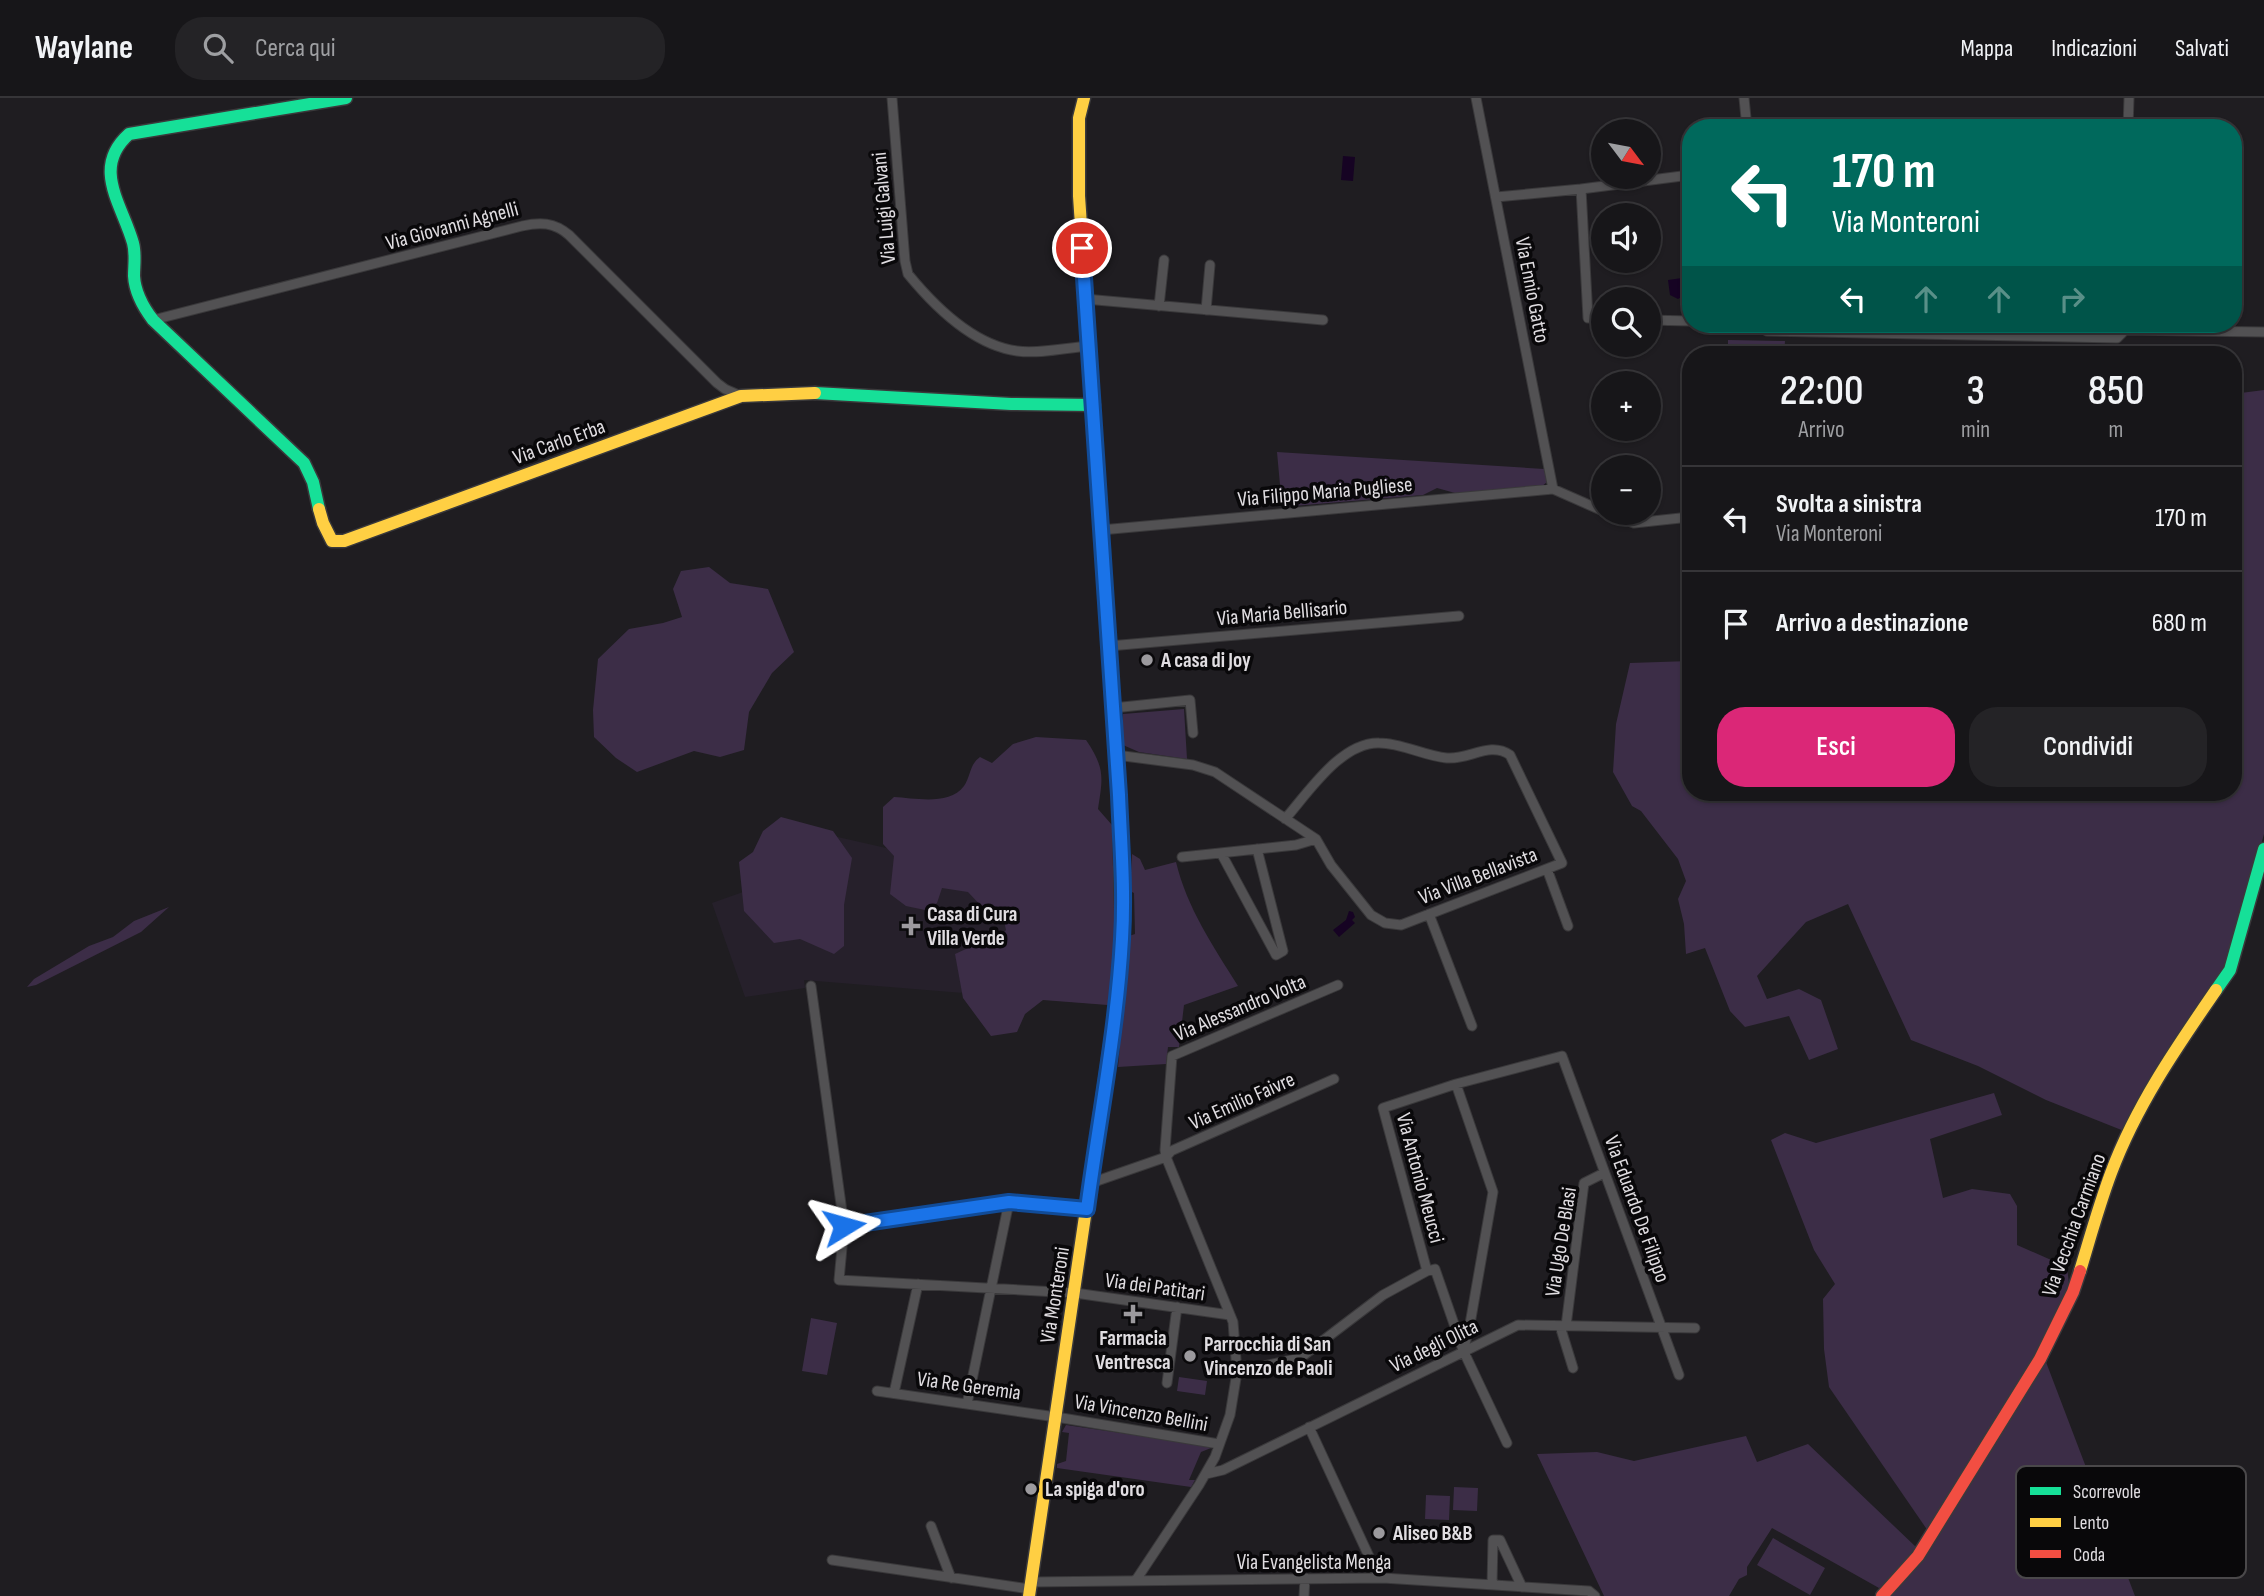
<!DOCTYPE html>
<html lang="it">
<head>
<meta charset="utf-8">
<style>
  body { margin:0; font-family:"Sofia Sans Condensed",sans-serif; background:#242326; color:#f1f3f6; height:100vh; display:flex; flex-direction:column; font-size:26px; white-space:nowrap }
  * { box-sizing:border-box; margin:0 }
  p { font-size:23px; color:#9e9fa2 }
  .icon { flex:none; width:38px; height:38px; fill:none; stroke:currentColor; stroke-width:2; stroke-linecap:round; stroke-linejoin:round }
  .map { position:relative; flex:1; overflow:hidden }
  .details { position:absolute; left:1682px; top:248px; width:560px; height:455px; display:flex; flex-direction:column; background:#171619; border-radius:28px; box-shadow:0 2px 5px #0004,0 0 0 2px #363538 }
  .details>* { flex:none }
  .top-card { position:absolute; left:1682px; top:21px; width:560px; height:214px; border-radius:28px; box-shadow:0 2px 5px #0004,0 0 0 2px #363538; background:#00695c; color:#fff; overflow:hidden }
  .needle { width:46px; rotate:122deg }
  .controls { position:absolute; left:1591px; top:21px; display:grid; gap:14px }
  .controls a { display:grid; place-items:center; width:70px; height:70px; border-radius:50%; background:#171619; box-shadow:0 2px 5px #0004,0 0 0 2px #363538; font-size:35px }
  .pin { position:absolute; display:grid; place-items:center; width:60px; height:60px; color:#fff; margin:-30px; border:4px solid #fff; border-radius:50%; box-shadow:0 2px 7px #0007 }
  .me { position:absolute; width:77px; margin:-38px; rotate:82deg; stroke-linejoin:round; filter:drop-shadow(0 0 5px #0008) }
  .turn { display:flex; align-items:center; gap:24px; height:147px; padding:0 35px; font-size:32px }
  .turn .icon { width:91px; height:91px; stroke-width:2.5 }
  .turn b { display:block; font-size:49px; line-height:60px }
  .lanes { display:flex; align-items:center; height:66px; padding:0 35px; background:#0003; justify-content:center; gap:35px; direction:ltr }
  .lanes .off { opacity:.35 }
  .eta { display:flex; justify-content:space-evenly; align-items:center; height:119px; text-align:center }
  .eta b { font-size:42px; font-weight:600; line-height:49px }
  .action { display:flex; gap:14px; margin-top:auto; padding:14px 35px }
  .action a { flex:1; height:80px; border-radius:28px; background:#db2777; color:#fff; font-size:28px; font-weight:600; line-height:80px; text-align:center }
  .action a+a { background:#242326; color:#f1f3f6 }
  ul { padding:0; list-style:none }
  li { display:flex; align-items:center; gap:21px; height:105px; padding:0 35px; border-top:2px solid #363538 }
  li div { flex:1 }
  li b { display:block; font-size:26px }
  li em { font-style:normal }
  header { display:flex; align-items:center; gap:42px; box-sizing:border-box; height:98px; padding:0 35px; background:#171619; border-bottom:2px solid #363538 }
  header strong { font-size:33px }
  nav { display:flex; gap:38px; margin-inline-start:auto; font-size:24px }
  .search { width:490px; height:63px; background:#242326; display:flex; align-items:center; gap:18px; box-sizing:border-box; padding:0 24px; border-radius:28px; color:#9e9fa2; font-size:26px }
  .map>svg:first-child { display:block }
  .built { fill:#26202b }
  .green { fill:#3c2d47 }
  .water { fill:#160323 }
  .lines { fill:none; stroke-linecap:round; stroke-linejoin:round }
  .street-casing { stroke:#3a393b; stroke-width:11 }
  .fast-casing { stroke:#3a393b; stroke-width:15 }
  .slow-casing { stroke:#3a393b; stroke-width:15 }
  .jam-casing { stroke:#3a393b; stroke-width:15 }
  .street { stroke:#525153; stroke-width:9 }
  .fast { stroke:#16e098; stroke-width:12 }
  .slow { stroke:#ffcf43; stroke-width:12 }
  .jam { stroke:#f24e42; stroke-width:12 }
  .route-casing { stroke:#114b97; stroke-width:18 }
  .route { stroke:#1a73e8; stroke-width:12 }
  .poi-dot { fill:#9c9a9e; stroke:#09080a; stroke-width:2.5 }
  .labels { text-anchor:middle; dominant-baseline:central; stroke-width:7; stroke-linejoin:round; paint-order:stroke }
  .street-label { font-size:21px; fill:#e0dde1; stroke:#09080a }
  .poi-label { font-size:21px; font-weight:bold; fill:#e0dde1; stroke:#09080a; text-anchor:start }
  .key { fill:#09080a; stroke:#4a484a; stroke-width:2 }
  .key-label { font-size:19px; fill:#e0dde1 }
</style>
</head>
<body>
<header>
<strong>Waylane</strong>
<div class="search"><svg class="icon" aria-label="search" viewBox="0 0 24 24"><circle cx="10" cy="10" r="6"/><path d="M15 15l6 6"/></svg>Cerca qui</div>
<nav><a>Mappa</a><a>Indicazioni</a><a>Salvati</a></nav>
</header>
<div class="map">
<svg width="2264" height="1498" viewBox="0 0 2264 1498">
  <rect width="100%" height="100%" fill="#1f1d21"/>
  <path class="built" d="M807,732L895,752L1115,852L1108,907L804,882L805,890L745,899L712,805L785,779Z"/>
  <path class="green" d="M1728,242L1785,243L1784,257H1728Z
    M1994,248L2048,252L2047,257H1993Z
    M2264,292V736L2227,870L2124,1033L2046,1002L1978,968L1911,942L1848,806L1806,824L1757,878L1767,901L1799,891L1821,902L1838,951L1809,962L1789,918L1745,929L1730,913L1705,850L1686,856L1684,826L1678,801L1686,783L1678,761L1641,713L1632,708L1613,674L1616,626L1630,565L1690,563V695H2233V296Z
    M1277,354L1544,371L1547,384L1541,389L1455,395L1437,390L1423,397L1282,409Z
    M709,469L730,485L768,491L794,554L772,575L749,614L744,652L720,659L694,653L637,674L616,660L594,639L593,612L598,561L629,531L663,525L682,519L673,491L681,473Z
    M1184,611L1187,661L1139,654L1123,647V616Z
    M1036,639L1086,642C1105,670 1103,679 1098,711L1112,727L1115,852L1108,907L1043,902L1025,916L1017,934L991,938L963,900L955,856L979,845L994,846L1006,832L1002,814L983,810L968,794L942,790L937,805L925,812L906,808L890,796L894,758L883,746V709L894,699C915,700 949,708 964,688C971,678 969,667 980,659L992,665L1013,646Z
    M781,719L833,733L852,760L844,807V848L834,856L800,841L774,845L744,813L739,764L753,754L763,733Z
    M1132,756L1140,761L1145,772L1176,764C1187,810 1213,848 1238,888L1184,907L1179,949H1168L1166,966L1118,969L1129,838L1135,836L1134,795L1130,793Z
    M169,809L141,834L36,887L27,889L34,881L89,848L113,839L134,823Z
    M1994,995L2002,1017L1930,1041L1943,1100L1972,1091L2010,1096L2017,1108V1147L2067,1169L2070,1194L2038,1259L1928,1433L1829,1289L1824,1251L1823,1201L1835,1186L1814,1152L1771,1042L1785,1035L1816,1045Z
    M811,1220L837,1225L827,1277L802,1273Z
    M2046,1264L2135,1498H1890L1925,1458Z
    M1179,1279L1207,1283L1205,1297L1177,1293Z
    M1066,1327L1210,1348L1211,1350L1201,1354L1189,1382H1195L1191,1389L1057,1370V1366L1066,1363L1069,1335L1062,1334Z
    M1746,1338L1757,1364L1808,1346L1916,1449L1889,1483L1879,1490L1772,1430L1747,1469V1477L1739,1481L1729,1498H1604L1537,1356L1597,1354L1634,1363Z
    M1454,1389L1478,1390L1477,1413L1453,1412Z
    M1426,1397L1450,1398L1449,1422L1425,1421Z
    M1773,1440L1825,1470L1810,1497L1757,1467Z"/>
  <path class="water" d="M1343,58L1355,59L1353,83L1341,82Z
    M1682,180L1683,198L1678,201L1670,197L1668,182Z
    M1349,813L1353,814L1355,819L1352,822L1355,825L1339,839L1333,832L1346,822Z"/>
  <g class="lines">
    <g class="street-casing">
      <path id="street" d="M892,0L905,163L908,176C935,209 973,247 1017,253C1040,256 1065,250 1088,248
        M1476,0L1553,391
        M1744,0L1747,30
        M2128,30L2129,0
        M1496,99L1581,91
        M1085,201L1323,222
        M1159,208L1164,162
        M1206,212L1210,167
        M1603,220H1588L1581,91L1690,77
        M153,222L522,128C540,124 554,124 569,137L717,285L725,291L741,298
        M1648,222L1690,223
        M1765,226L1767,233L2117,240L2125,232
        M2125,232L2264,234
        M1608,415L1634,425L1690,419
        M1101,432L1553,391L1603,413
        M1109,548L1459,518
        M1113,610L1190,602L1193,635
        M1116,657L1193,667L1215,674L1316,741L1331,767L1371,817L1385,825L1401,827L1562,765L1510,657C1490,643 1469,662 1447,660C1424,658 1402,645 1379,645C1341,644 1308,695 1285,721
        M1221,755L1276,857L1283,853L1257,751
        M1182,759L1296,747L1316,741
        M1547,771L1568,828
        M1429,816L1472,928
        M811,888L844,1128L839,1182L1075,1195L1230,1217
        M1456,986L1493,1094L1470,1226L1464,1250
        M1166,1059L1165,1052L1172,958L1338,887
        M1166,1059L1171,1053L1334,981
        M1091,1085L1166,1059L1233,1224L1237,1274L1230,1317L1215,1359L1199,1387L1136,1482
        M844,1128L1009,1104L1087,1111
        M1560,1228L1573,1270
        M1566,1228L1584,1085L1604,1075
        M1237,1274L1300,1260L1383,1197L1427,1173
        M1167,1285L1177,1209
        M877,1293L1056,1319L1219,1346
        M894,1295L918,1186
        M967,1306L1009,1104
        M1309,1329L1379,1480
        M1507,1345L1463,1252L1435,1171L1427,1173L1383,1010L1456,986L1562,958L1679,1277
        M1206,1376L1223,1372L1518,1227L1695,1230
        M931,1428L951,1480
        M832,1462L1030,1491
        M1031,1484L1383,1480L1589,1493L1595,1498
        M1492,1487L1493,1442H1500L1522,1489
        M1304,1498L1305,1480"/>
    </g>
    <g class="fast-casing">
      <path id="fast" d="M815,295L1011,306L1094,307
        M319,411L313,384L304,365L153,222C143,209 135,195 134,178C134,167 136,156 133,145C122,106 91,70 129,36L346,0
        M2216,892L2230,872L2264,751
        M1103,996L1115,915L1122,841L1119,697L1114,623"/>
    </g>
    <g class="slow-casing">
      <path id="slow" d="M1084,0L1079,20V98L1095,332
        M319,411L323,425L332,443H344L741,298L815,295
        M2080,1173C2090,1140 2099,1107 2111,1075C2136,1008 2176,950 2216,892
        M1029,1498L1103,996"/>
    </g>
    <g class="jam-casing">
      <path id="jam" d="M1095,332L1114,623
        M1882,1498L1918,1458L2040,1261L2073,1194L2080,1173"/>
    </g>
    <use href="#street" class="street"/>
    <use href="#fast" class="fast"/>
    <use href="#slow" class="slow"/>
    <use href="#jam" class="jam"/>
  </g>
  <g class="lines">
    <g class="route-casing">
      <path id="route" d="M844,1128L1009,1104L1087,1111C1099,1021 1117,931 1122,841C1125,793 1121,745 1119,697L1082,150"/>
    </g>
    <use href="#route" class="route"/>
  </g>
  <g class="poi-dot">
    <circle cx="1147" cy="562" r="7"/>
    <path d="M907.5 817.5h7v7h7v7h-7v7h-7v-7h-7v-7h7z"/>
    <path d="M1129.5 1205.5h7v7h7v7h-7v7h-7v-7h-7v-7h7z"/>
    <circle cx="1190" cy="1258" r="7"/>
    <circle cx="1031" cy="1391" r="7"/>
    <circle cx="1379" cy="1435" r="7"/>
  </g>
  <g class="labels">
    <g class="street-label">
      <text transform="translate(884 110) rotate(-95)">Via Luigi Galvani</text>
      <text transform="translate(452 128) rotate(-15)">Via Giovanni Agnelli</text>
      <text transform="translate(1532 192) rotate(79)">Via Ennio Gatto</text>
      <text transform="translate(559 344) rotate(-20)">Via Carlo Erba</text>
      <text transform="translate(1325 394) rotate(-5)">Via Filippo Maria Pugliese</text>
      <text transform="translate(1282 515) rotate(-5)">Via Maria Bellisario</text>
      <text transform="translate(1478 778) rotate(-21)">Via Villa Bellavista</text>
      <text transform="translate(1240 910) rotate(-23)">Via Alessandro Volta</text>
      <text transform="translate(1242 1003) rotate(-24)">Via Emilio Faivre</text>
      <text transform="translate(1420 1080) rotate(75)">Via Antonio Meucci</text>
      <text transform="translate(1637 1111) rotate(70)">Via Eduardo De Filippo</text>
      <text transform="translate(2074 1127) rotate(-70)">Via Vecchia Carmiano</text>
      <text transform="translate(1561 1144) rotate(-81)">Via Ugo De Blasi</text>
      <text transform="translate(1155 1189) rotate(8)">Via dei Patitari</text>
      <text transform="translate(1055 1197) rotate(-81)">Via Monteroni</text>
      <text transform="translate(1434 1248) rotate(-26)">Via degli Olita</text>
      <text transform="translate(969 1288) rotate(8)">Via Re Geremia</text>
      <text transform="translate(1141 1315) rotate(10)">Via Vincenzo Bellini</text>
      <text x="1314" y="1464">Via Evangelista Menga</text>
    </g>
    <g class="poi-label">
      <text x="1161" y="562">A casa di Joy</text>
      <text x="927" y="816">Casa di Cura<tspan x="927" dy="24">Villa Verde</tspan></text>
      <text x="1133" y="1240" text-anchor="middle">Farmacia<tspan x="1133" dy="24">Ventresca</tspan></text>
      <text x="1204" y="1246">Parrocchia di San<tspan x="1204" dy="24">Vincenzo de Paoli</tspan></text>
      <text x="1045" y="1391">La spiga d'oro</text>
      <text x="1393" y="1435">Aliseo B&amp;B</text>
    </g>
  </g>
  <rect x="2016" y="1368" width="230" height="112" rx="10" class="key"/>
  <rect x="2030" y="1389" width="31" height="8" fill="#16e098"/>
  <rect x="2030" y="1420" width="31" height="9" fill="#ffcf43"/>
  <rect x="2030" y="1452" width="31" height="8" fill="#f24e42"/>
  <g class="key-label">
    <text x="2073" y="1400">Scorrevole</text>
    <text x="2073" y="1431">Lento</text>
    <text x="2073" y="1463">Coda</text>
  </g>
</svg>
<div class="controls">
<a><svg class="needle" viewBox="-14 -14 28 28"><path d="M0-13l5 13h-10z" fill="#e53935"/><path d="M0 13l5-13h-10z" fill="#9e9fa2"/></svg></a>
<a><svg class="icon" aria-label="sound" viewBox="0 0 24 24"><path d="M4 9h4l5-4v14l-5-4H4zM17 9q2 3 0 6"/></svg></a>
<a><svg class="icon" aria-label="search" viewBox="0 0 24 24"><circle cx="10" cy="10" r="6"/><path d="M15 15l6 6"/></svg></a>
<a>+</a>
<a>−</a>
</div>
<div class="pin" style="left:1082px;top:150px;background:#d93025"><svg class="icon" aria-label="arrive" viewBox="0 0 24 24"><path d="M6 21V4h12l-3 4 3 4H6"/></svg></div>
<svg class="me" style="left:844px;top:1128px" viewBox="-20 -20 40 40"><path d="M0-17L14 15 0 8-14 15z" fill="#1a73e8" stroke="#fff" stroke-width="4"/></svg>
<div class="top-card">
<div class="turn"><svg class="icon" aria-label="left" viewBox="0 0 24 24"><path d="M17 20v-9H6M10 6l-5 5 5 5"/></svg><div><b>170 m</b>Via Monteroni</div></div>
<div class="lanes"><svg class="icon" aria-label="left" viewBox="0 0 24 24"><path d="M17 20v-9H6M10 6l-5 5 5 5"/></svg><svg class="icon off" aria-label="ahead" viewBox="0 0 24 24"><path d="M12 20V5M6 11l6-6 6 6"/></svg><svg class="icon off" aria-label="ahead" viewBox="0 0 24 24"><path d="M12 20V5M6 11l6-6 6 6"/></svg><svg class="icon off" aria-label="right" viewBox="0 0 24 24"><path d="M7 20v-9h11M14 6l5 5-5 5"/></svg></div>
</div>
<section class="details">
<div class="eta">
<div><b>22:00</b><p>Arrivo</p></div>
<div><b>3</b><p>min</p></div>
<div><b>850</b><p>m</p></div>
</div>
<ul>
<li><svg class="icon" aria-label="left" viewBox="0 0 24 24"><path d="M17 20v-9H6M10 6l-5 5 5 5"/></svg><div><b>Svolta a sinistra</b><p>Via Monteroni</p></div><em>170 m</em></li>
<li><svg class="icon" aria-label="arrive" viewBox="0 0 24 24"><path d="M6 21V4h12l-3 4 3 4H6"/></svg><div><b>Arrivo a destinazione</b></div><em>680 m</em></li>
</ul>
<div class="action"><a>Esci</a><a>Condividi</a></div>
</section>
</div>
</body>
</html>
